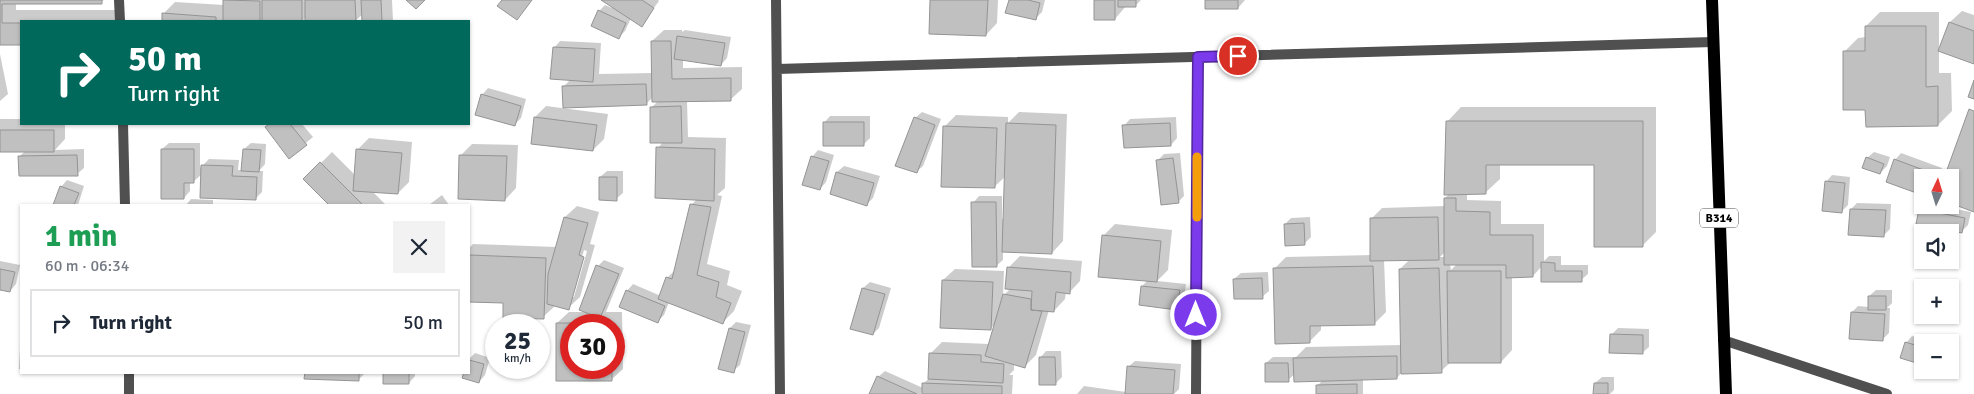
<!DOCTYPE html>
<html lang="en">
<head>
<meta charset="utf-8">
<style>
  body { margin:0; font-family:Signika,sans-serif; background:#f2f2f3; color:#1f2937; height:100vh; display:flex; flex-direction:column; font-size:19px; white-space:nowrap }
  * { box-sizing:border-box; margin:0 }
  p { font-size:16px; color:#747a83 }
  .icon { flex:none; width:28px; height:28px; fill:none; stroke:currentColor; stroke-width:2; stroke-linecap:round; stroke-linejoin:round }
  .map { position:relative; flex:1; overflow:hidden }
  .side { position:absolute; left:20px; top:204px; width:450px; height:170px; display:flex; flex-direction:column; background:#fff; border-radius:0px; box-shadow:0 1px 4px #0004 }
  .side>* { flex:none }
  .banner { position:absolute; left:20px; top:20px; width:450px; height:105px; border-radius:0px; box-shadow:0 1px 4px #0004; background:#00695c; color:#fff; overflow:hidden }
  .needle { width:32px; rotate:4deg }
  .fabs { position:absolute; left:1914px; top:169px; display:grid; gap:10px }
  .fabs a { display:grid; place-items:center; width:45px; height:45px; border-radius:0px; background:#fff; box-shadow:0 1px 4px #0004; font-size:25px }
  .speed { position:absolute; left:485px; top:314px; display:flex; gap:10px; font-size:25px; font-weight:700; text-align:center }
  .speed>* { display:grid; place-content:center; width:65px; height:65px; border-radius:50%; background:#fff; box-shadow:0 1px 4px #0004; line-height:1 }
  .speed small { font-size:12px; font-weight:400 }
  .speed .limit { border:8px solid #d22; background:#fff; color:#111 }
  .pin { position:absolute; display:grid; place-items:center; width:42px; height:42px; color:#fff; margin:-21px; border:2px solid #fff; border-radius:50%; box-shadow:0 1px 5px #0007 }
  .me { position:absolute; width:55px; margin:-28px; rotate:0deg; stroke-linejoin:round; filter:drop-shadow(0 0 4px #0008) }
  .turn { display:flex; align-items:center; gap:18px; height:105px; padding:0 25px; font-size:22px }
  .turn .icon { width:65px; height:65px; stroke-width:2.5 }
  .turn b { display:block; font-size:35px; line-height:42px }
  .round { display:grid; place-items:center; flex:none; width:52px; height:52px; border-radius:0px; background:#f2f2f3 }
  .head { display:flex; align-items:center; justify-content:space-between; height:85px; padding:0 25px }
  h1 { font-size:30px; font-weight:700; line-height:38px; color:#1e9e55 }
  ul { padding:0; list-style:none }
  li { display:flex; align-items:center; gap:15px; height:68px; margin:0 10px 8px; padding:0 15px; border:2px solid #e0e1e3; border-radius:0px }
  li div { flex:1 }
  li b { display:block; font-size:19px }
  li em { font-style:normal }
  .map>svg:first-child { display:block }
  .shadow { fill:#0003; fill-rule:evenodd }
  .building { fill:#c0c0c0; stroke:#949494 }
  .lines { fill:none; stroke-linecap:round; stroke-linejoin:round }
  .street { stroke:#505050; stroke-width:10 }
  .primary { stroke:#000; stroke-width:12 }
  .route-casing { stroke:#51269a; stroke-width:12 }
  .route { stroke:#7c3aed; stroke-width:9 }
  .slow { stroke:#f59e0b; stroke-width:9 }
  .labels { text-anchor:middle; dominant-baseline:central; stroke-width:5; stroke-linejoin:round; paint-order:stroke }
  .shield { fill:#fff; stroke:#4c4c4c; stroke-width:1 }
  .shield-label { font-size:12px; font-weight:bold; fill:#000 }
</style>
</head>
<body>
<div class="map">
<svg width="1974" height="394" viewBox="0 0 1974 394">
  <rect width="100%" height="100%" fill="#fff"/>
  <path class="shadow" d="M0,0H104L101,2H16V10H115L116,21H21V44H0Z
    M225,0H392L393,21H363V14L355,21H307L306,17L302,21H163L164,13L175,2L224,5Z
    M603,0H658L659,1L641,25L631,18L625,31L618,38L599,11L605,5L612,8L613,6Z
    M932,0H998L997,23L986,35Z
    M1010,0H1045L1042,12L1035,19Z
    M1096,0H1141L1136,5L1126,6L1115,19Z
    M1206,0H1245L1238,8Z
    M1962,11L1974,15V62L1940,51L1950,22Z
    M1880,12H1939V73H1951L1952,111L1938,125L1867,108L1844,52L1858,38L1866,37V26Z
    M664,30H682V32L685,30L731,37L727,58L721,65L683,59V68L742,67V89L730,100L687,101L688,137L726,138L725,188L717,195L722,196L707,264L730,271L727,285L742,291L734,311L722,323L669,302L664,315L658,321L627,291L633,284L661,296L667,278L676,269L691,205L697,199L658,148L663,142L652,107L658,101L653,97L646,104L564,86L571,79L554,48L560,41L601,43L599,74L653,73L652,41Z
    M0,54L8,94L0,101Z
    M488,88L526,99L521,118L514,125L482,95Z
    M546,106L608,114L604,139L593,150L535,117Z
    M1461,107H1656V232L1642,246L1595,164H1500V179L1485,193H1467V200L1501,201V224H1544V261L1549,256H1561V265H1588V274L1581,280L1542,281V266L1533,276H1512V350L1501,362H1451L1441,371L1402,372L1397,378L1363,379V394H1318V385L1323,380L1295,374L1288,380L1266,363L1273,357H1296L1306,347L1402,345L1400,269L1410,259H1384L1386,312L1374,324L1321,325V330L1309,342L1274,269L1286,257L1372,255L1371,219L1382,208L1445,206V198L1450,193L1447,122ZM1446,251V257H1440ZM1450,264H1457L1451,270Z
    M922,112L941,119L923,166L916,172L915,118Z
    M1019,112L1067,114L1063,241L1052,253L1003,251V260L996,266L973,203L979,196H1002V219H1005L1006,176L994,187L945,126L956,115L1008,117V123Z
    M830,116H870V138L864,144L824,123Z
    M1176,117L1177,138L1171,145L1124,126L1130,119Z
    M0,119H21V124H65V139L55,150L84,149V168L77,174L20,156L25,151H0Z
    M270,124H302L313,137L289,157L266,127Z
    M369,138L412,142L409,182L398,193L372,191L386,205H331L305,179L332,152L355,175L358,149Z
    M169,143H200V168L209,159L239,160L238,170H242L244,149L251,143L266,144L265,164L259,171H263L262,192L255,199L202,174L193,182H190V191L184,198L162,149Z
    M472,144L518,145L516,188L505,200L461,155Z
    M818,150L834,155L826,182L820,189L812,157Z
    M1874,152L1890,157L1887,166L1880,173L1867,158Z
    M1180,153L1184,196L1178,202L1157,161L1164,154Z
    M1901,153L1942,168L1939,178H1922V194L1887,181L1895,160Z
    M844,166L880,176L873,198L867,204L831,193L837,172Z
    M607,171H623V193L616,199L600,177Z
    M1832,175L1850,177L1848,205L1841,212L1826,182Z
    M67,180L84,186L78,205H54L61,187Z
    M442,195L449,205H429Z
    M191,199L213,200V205H186Z
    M1857,203L1891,204L1890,229L1884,235L1851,209Z
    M1925,205H1935L1971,212L1968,225L1962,231L1920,210Z
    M577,206L599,212L590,244L595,245L580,297L568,308L555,306L543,317L504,301L469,300V248L473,244L557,247L565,217ZM584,250L587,251L574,297H571Z
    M1310,217L1311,237L1304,244L1285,224L1291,218Z
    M1115,224L1172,230L1168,270L1157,281L1186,284L1183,302L1177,308L1142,286L1148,280L1103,236Z
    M1950,240H1953L1950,251Z
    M1020,256L1082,261L1080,281L1069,293L1066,292L1065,299L1054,311L1049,310L1036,355L1025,366L1014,363V370L1009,375H1013L1012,394H923V389L921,394H871L878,377L885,371L923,388V384L929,378L931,353L942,342L989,344L995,324L990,329L943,280L955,269L1004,271L1003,296L1011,288L1008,268Z
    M604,260L624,268L606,312H622L623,369L611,380H558L557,323L569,312H587L598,266ZM571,325H614V368H571Z
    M0,261L20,265L16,284L10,291L0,289Z
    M1268,272L1269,291L1262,297L1234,279L1241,273Z
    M870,282L891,288L879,328L873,334L863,288Z
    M1876,290H1892V303L1887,308H1890L1889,333L1882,340L1852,312L1858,306L1869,307V296Z
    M736,322L751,325L740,365L733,371L730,328Z
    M1618,328L1649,329V347L1642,353L1611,335Z
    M1912,336L1931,342H1922V360L1920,363L1906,343Z
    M1046,351H1061L1062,377L1055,384L1040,358Z
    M475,353L490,358L485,375L479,382L469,372V359Z
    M1135,361L1181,364L1179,389L1174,394H1077L1084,386L1126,392L1128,367Z
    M306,372H366L359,379Z
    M385,372H415V376L409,383Z
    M1602,377H1614V390L1610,394H1595V383Z"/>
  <path class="building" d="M0,0H102V4H2V23H21V45H0Z
    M223,0L260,1V21H223Z
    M262,0H302V21H262Z
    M305,0H355L356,21H305Z
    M361,0H381L382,21H362Z
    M406,0H425L416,9Z
    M502,0H532L517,20L497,6Z
    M601,0H642L654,8L642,27Z
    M930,0H988L986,36L929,34Z
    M1009,0H1028L1040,3L1036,20L1005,13Z
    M1094,0H1115V20H1094Z
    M1118,0H1136V7H1118Z
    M1205,0H1238V9H1205Z
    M598,10L626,23L619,39L591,26Z
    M162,13L216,17V21H162Z
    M1949,22L1974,31V64L1938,51Z
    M1865,26H1926V87L1938,86V126L1866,127L1865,110H1843V51H1865Z
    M677,36L725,43L721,66L674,59Z
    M651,41H671L672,79L731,78V101L652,102Z
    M553,47L595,49L593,82L550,79Z
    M1974,80V99L1968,97Z
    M646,84L647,105L563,108L562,86Z
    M481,94L521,106L515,126L475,115Z
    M681,106L682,143H650V107Z
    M1969,109L1974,111V212L1950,203V178H1944Z
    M534,117L597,125L593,151L531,144Z
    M914,117L935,125L917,173L895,166Z
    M1446,121H1643V247H1594V165H1486V194L1444,195Z
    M823,122H864V146H823Z
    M1006,123L1056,125L1052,254L1002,252Z
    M1170,123L1171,146L1124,148L1122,125Z
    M269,124H290L307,145L289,159L265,127Z
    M943,126L997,128L995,188L941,187Z
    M0,130H54V152H0Z
    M656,147L715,149L714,201L655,198Z
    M161,149H194V183H184V199H161Z
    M243,149L261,150L259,172L241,171Z
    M356,149L402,153L398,194L353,191Z
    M77,155L78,176H19L18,156Z
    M459,155L507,156L505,201L458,199Z
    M811,156L829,161L820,190L802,185Z
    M1866,157L1884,164L1880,174L1862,168Z
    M1173,158L1179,203L1161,205L1156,160Z
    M1894,159L1937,175L1936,178H1922V195L1886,182Z
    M320,162L363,205H329L303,179Z
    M201,165L233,166L232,176L257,177L256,200L200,198Z
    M836,172L874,183L867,206L830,194Z
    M599,177H617V201L599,200Z
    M1825,181L1845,183L1842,213L1822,211Z
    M60,186L79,193L74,205H53Z
    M1444,198H1456V211L1490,212V235H1533V277L1506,278V265H1444Z
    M971,202H996L997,267H972Z
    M690,204L711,207L697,275L719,282L716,297L731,303L723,324L658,299L666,277L672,279Z
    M1850,209L1886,210L1884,237L1848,235Z
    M1919,209L1965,218L1962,233L1916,224Z
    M564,217L588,223L579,255L584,257L569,310L547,304L548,274Z
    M1438,217L1439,260L1370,261V218Z
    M1304,223L1305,245L1285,246L1284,224Z
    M1102,235L1161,241L1157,282L1098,277Z
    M1922,240V260H1944L1942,265L1917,259Z
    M469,255L546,258L544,319L503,318V303L469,302Z
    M1541,262L1555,263V271H1582V282H1541Z
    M596,265L619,274L600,318L579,310Z
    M1373,266L1375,325L1310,326V343L1275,344L1273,268Z
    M1007,267L1071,272L1070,294L1056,292L1054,312L1031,310L1032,291L1005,289Z
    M1439,268L1442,373L1401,374L1399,269Z
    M0,269L15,272L10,292L0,290Z
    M1447,271H1501V363H1448Z
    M1262,278L1263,299H1234L1233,279Z
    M942,280L993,282L991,330L940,328Z
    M1141,286L1180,290L1177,310L1139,305Z
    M862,288L885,294L873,335L850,329Z
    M626,290L665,306L658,323L619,307Z
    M1003,294L1031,299V310L1042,311L1025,368L985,356Z
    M1868,296H1886V310H1868Z
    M1851,312L1885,314L1883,341L1849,339Z
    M556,323H611V325H571V368H612V381H556Z
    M729,328L745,332L734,373L718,369Z
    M21,330V369H20Z
    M1610,334L1643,335V354L1609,353Z
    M1905,342L1922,347L1920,364L1900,358Z
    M929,353L981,355V362L1004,364L1003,383L928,379Z
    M1397,356V379L1294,382L1293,358Z
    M1039,357H1055L1056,385H1039Z
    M469,360L484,364L479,383L462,378L464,372H469Z
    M1265,363H1288L1289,382H1265Z
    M1127,366L1175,370L1173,394H1125Z
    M305,372H359V381L304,379Z
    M383,372H409V384H383Z
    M877,376L917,394H869Z
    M922,383L1002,386V394H922Z
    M1594,383H1608V394H1593Z
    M1357,384V394H1316V385Z"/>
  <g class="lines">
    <path class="street" d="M119,0L120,21
      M776,0L780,394
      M777,69L1713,42
      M123,124L125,205
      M1723,340L1887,394
      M129,372V394
      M1196,394L1198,57"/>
    <path class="primary" d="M1712,0L1726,394"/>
  </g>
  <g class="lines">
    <g class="route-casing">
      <path id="route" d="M1196,315L1198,57L1238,56"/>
    </g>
    <use href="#route" class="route"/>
    <path class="slow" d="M1197,217V157"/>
  </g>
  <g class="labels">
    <rect class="shield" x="1700" y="208.5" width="38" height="19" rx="4"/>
    <g class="shield-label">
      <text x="1719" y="218">B314</text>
    </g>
  </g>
</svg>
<div class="fabs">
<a><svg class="needle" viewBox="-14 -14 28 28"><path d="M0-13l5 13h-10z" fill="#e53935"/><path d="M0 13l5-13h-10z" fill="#747a83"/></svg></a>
<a><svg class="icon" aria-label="sound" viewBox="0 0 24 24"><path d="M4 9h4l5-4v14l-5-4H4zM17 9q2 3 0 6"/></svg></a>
<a>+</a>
<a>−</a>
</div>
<div class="speed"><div>25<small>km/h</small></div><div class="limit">30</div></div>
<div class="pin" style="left:1238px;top:56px;background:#d93025"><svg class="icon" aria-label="arrive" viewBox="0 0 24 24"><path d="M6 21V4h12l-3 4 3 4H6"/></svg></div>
<svg class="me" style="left:1196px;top:315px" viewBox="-20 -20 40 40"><circle r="17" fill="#7c3aed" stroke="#fff" stroke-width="3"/><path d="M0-11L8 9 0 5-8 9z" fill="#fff"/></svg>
<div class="banner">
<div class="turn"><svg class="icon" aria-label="right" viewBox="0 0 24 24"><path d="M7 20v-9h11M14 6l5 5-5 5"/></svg><div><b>50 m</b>Turn right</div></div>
</div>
<section class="side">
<div class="head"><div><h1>1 min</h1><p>60 m · 06:34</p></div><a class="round"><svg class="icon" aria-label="close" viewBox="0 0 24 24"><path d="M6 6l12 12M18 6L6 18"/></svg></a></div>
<ul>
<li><svg class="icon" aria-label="right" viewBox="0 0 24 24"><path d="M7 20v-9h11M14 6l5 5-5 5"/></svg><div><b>Turn right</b></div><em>50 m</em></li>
</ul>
</section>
</div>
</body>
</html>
